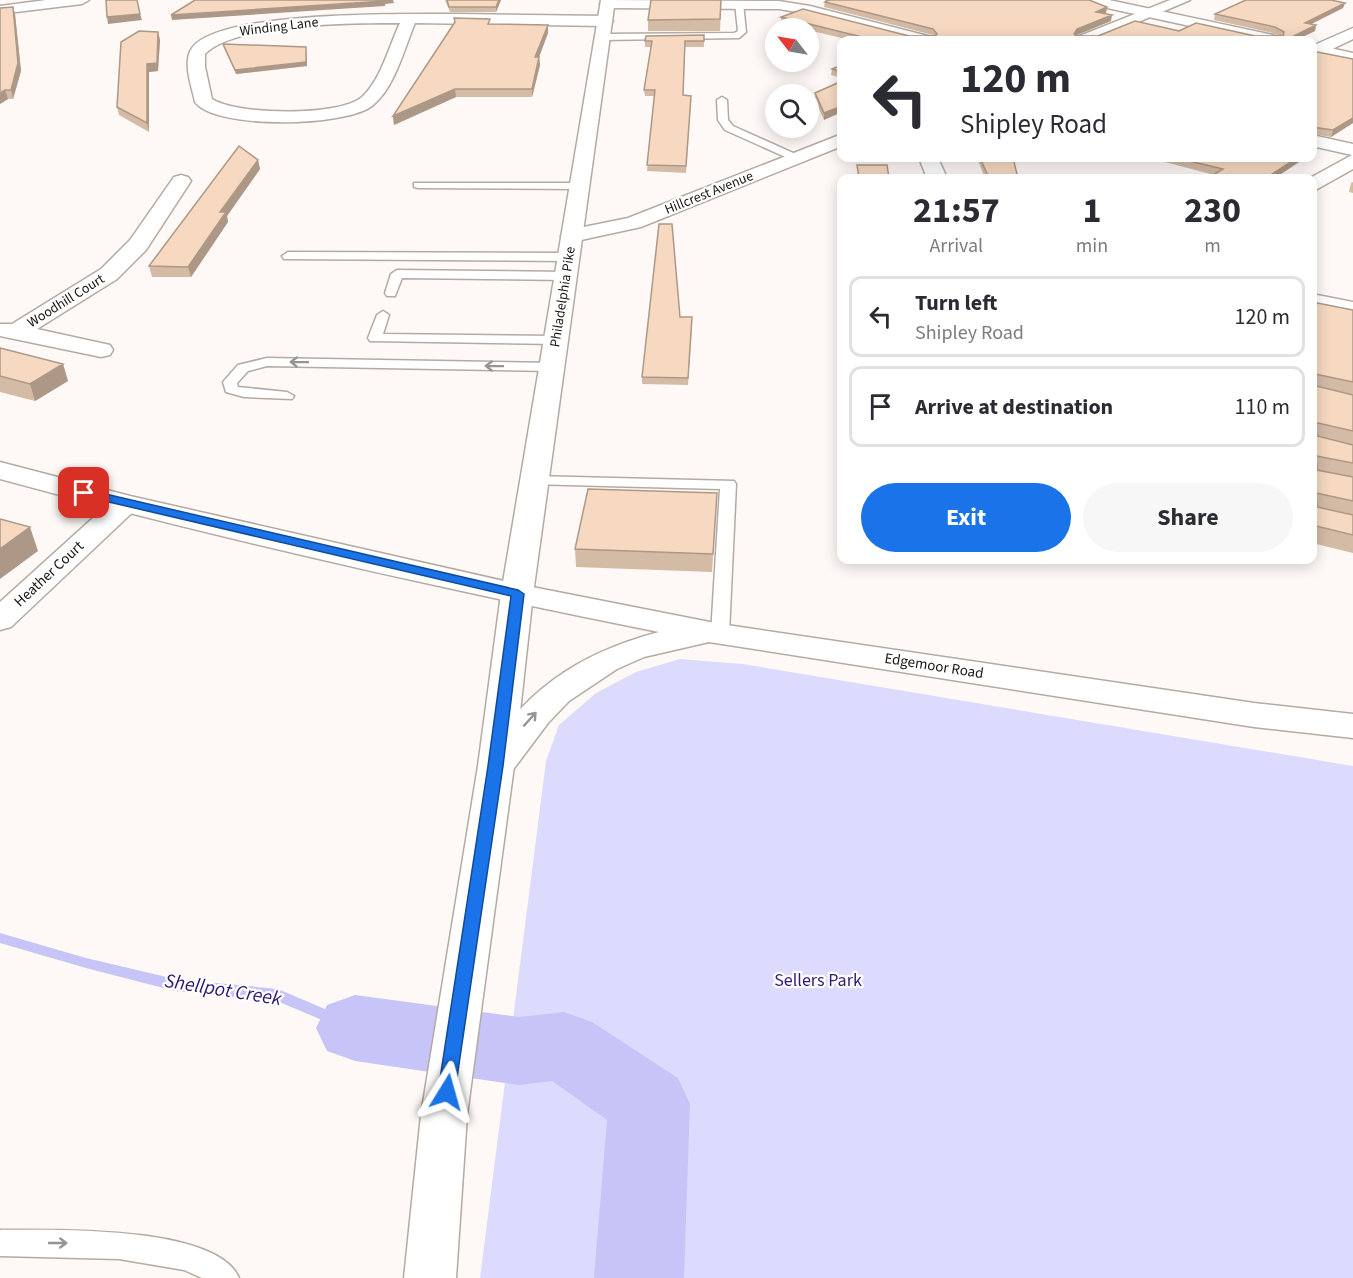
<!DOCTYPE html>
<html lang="en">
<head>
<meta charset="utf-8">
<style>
  body { margin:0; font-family:"Source Sans 3",sans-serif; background:#f7f7f7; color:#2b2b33; height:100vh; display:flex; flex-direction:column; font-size:22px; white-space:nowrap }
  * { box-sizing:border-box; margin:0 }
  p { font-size:20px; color:#7c7c81 }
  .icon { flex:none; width:33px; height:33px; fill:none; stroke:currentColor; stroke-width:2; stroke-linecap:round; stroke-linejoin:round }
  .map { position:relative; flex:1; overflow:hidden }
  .side { position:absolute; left:837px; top:174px; width:480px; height:390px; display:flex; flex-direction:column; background:#fff; border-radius:12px; box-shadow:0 3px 15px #0003 }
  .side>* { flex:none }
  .top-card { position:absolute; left:837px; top:36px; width:480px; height:126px; border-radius:12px; box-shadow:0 3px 15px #0003; background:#fff; color:#2b2b33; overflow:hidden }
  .needle { width:39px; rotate:301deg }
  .controls { position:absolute; left:765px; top:18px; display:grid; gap:12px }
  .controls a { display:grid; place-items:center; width:54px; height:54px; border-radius:50%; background:#fff; box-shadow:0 3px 15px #0003; font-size:30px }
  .pin { position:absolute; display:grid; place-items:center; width:51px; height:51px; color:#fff; margin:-26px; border-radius:12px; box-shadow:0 3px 9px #0006 }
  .me { position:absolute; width:66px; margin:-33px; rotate:8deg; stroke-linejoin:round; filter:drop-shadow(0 0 4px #0008) }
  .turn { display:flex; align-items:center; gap:21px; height:126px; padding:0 24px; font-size:27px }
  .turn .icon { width:78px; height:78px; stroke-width:2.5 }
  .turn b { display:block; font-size:42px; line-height:51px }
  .eta { display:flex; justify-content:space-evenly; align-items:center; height:102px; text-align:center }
  .eta b { font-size:36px; font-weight:700; line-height:42px }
  .button { display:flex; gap:12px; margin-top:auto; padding:12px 24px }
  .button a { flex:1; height:69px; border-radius:36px; background:#1a73e8; color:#fff; font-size:24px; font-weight:700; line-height:69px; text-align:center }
  .button a+a { background:#f7f7f7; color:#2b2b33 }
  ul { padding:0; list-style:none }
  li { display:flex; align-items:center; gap:18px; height:81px; margin:0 12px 9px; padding:0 12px; border:3px solid #e1e1e2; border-radius:12px }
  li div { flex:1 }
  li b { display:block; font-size:22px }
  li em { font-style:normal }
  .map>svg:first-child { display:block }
  .green { fill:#dddbfd }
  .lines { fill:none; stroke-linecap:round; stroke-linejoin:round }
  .stream { fill:#c7c5f7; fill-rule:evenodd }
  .river { fill:#c7c5f7; fill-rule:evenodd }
  .service-casing { stroke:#b4aaa2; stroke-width:3 }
  .minor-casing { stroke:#b4aaa2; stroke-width:3 }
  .tertiary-casing { stroke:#b4aaa2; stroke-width:3 }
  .secondary-casing { stroke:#b4aaa2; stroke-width:3 }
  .primary-casing { stroke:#b4aaa2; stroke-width:3 }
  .service { fill:#fff; fill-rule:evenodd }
  .minor { fill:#fff; fill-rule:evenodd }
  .tertiary { fill:#fff; fill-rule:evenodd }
  .secondary { fill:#fff; fill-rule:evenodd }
  .primary { fill:#fff; fill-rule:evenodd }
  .wall { fill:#d4bba6 }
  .shaded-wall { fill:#ad9887 }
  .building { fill:#f7d9c1; stroke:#ad9887; stroke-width:1.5 }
  .oneway { stroke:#979594 }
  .route { fill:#1a73e8; stroke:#114b97; stroke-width:1.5 }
  .labels { text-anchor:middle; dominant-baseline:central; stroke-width:4.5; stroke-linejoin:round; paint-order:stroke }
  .far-street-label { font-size:14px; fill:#181411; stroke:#fff }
  .street-label { font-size:15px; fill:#181411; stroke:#fff }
  .near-park-label { font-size:18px; fill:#331a76; stroke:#fff }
  .near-water-label { font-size:20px; font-style:italic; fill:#301673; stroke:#fff }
</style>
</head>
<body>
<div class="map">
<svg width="1353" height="1278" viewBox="0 0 1353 1278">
  <rect width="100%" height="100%" fill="#fef9f6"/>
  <path class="green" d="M680,659L743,664L1353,766V1278H480L546,761L559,725L596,693L636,672Z"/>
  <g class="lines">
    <path class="stream" d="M0,933L86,958L175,979L278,989L360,1024L362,1028L360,1032L355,1034L277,1001L175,991L86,968L0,943Z"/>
    <path class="river" d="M355,995L519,1017L564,1012L592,1022L678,1078L690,1104L684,1278H594L607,1120L552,1081L519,1085L355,1061L327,1051L316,1028L327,1005Z"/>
    <g class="service-casing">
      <path id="service" d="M739,1L743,3L746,32L739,38L602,40L598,37L602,34L734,33L738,31L735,3Z
        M722,97L727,100L728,120L733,126L800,156V160H792L725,130L718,120L717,100Z
        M414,183H580L585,186L580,189L418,188L414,187Z
        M288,252L569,253L575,257L569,261L284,259L282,256Z
        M397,270L567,272L573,276L567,280L402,278L395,296H387L385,293L391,274Z
        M1312,294L1353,302V310L1312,302Z
        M383,311L389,315L383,334L557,336L564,340L557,344L370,341L368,338L377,315Z
        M267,358L552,363L559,367L552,371L267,366L248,371L237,383L238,387L287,392L294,396L292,399L244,397L226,392L223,382L238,365Z
        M534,476L734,481L736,484L729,634L726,638H714L711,634L720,489L529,484L526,481Z
        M0,1230C51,1230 217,1225 239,1278H202L184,1270L119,1259L0,1256Z"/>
    </g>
    <g class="minor-casing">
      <path id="minor" d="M46,0H89L82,4L0,14V6Z
        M605,0L779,1L810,6L932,37L934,40H909L809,14L779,9L607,8L600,4Z
        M457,14L605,16L613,21L605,26L415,23C404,49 395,87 373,105C348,127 215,130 195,102C192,87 182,62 192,48C219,10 409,14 457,14ZM400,23C389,46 381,80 362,97C339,117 236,115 212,99L205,67V54C233,23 357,23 400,23Z
        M1353,28V39L1324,53H1312V46Z
        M1312,135L1353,144V169L1312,192V178H1310L1352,155L1312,146Z
        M919,158H938L947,178H927Z
        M181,175L188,177L191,181L146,250L117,279L37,329L110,345L113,350L110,355L101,357L0,336V324H12L101,269L130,240L174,177Z
        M125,495L135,498L140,504L135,510L11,627L0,630V602L115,498Z"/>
    </g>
    <g class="tertiary-casing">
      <path id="tertiary" d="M1170,0H1190L1096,40H1075L1077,37Z
        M842,134V146L641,227L572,242L564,241L561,236L564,231L628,218Z"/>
    </g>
    <g class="secondary-casing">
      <path id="secondary" d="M1082,0H1109L1273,35L1281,40H1254L1089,4Z
        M1312,44L1353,53V63L1312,54Z
        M0,462L130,496L517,584L720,624L1254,703L1353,714V738L1254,727L709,642L644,657L617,669L569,701L548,723L509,775L496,779L483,775L478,766C522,692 576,654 659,632C438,588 217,538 0,479Z"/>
    </g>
    <g class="primary-casing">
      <path id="primary" d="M601,0H615L533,594L514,766L467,1115L456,1278H404L421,1115L478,766L501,594Z"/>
    </g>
    <use href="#service" class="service"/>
    <use href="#minor" class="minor"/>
    <use href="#tertiary" class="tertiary"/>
    <use href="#secondary" class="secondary"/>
    <use href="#primary" class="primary"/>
  </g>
  <path class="wall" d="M445,0H501L496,12H450Z
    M825,0H1089L1107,7L1106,13H1104L1111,21L1076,36H1098L1179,31L1255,36H1279L1273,33L1214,20L1215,14L1345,3L1343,8L1312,24L1316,25L1315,31L1296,40H850L808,30V28H803L781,23V17L909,36H934L933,35L824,7Z
    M13,7L15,14L21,71L13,99H8L0,104Z
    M721,11L720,31H648V20Z
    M454,18L548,33L539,57L540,65L532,97H456L394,125L393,116L455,23Z
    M158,32L160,40L158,71L149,72V132L119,115L117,107Z
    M704,35V47H685L683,95L691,102L686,173L647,171L654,96H645L644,90L651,47H645V41Z
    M223,44L306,47L307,66L236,74L224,48Z
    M1312,51L1353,59V123L1331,137L1312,134Z
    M842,65V78L831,75L832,69Z
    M842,81L824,120L815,100V93Z
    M977,158H1013L1018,178H985Z
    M1150,158H1305L1275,178H1208L1214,175Z
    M258,160L260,169L227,216L228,222L191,277H152L149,266Z
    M1353,182V193L1349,192L1351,183Z
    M1312,302L1353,310V553L1312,543Z
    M692,325L688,385L642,384V377Z
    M0,348L63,364L68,381L35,401L0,392Z
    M716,511L712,572L576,567L575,549Z"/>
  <path class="shaded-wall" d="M384,0H393L394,3L385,4V6L172,20L171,15Z
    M499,0H501L496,12V7Z
    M1345,3L1343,8L1303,28L1305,23Z
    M13,7L15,14L21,71L13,99L11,90Z
    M1107,7L1106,13L1095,17L1096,12Z
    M140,14L142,20L108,24L107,17Z
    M1112,15L1111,21L1076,35L1073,40L1074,34L1077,29Z
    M548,25V33L536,65L535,57Z
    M1316,25L1315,31L1296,40H1286Z
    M158,32L160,40L158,71L149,72V132L147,123V64Z
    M306,47L307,66L236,74L235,70Z
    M539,57L540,65L532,97V89Z
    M455,89L456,97L394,125L393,116Z
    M5,90L8,99L0,104V93Z
    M842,106V112L824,120V113Z
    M1353,118V123L1331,137L1333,130Z
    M1297,158H1305L1275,178H1266Z
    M258,160L260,169L227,216L228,222L191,277L188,267L220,212Z
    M63,364L68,381L35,401L30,384Z
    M30,527L38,551L0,579V549Z"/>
  <path class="building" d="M106,0H137L140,14L107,17Z
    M195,0H384L385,1L171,15Z
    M447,0H499L496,7H449Z
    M651,0H721L720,19L648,20Z
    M829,0H1089L1107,7L1096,12L1112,15L1077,29L1074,34L1076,36H1098L1135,21L1179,31L1196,23L1255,36H1283L1284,32L1275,27L1215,14L1246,0H1331L1345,3L1305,23L1316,25L1286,40H874L781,17L803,9L909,36H935L937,34L933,29L825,2Z
    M13,7L18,63L11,90H5L0,93V8Z
    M454,18L490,19L488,24L548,25L535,57H539L532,89H455L393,116L455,22Z
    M139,31L158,32L157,63L147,64V123L117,107L121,42Z
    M704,35V41H685L683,95L691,96L686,166L647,165L655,90H644L652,41H645L646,36Z
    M223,44L306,47V62L235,70Z
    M1312,51L1353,59V118L1333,130L1312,127Z
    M842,65V72L832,69Z
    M842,81V106L824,113L815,93Z
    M239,146L258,160L220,212H226L188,267L149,266Z
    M980,158H1013L1018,178H989Z
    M1177,158H1297L1266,178H1208L1223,169Z
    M857,165H887L889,178H859Z
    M659,224H672L680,317H692L688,378L642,377Z
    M1312,302L1353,310V382L1315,374L1316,386L1353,395V431L1318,423L1315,425L1317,436L1353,445V463L1316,456L1317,470L1353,477V501L1316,493L1317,507L1353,515V535L1312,525Z
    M0,348L63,364L30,384L0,376Z
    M588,489L717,493L713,554L575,549Z
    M0,519L30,527L0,549Z"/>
  <defs><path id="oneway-shaft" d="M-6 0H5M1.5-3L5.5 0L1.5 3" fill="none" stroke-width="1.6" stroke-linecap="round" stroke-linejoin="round" transform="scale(1.5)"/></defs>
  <g class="oneway">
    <use href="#oneway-shaft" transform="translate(299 362) rotate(-179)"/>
    <use href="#oneway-shaft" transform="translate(494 366) rotate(-179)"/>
    <use href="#oneway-shaft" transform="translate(530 719) rotate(-48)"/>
    <use href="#oneway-shaft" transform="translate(58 1243)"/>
  </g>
  <path class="route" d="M84,489L518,590L524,594L503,766L454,1098L447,1101L441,1098L438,1092L488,766L511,596L79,495L78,493Z"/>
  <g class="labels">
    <g class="far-street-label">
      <text transform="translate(279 27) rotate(-7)">Winding Lane</text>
      <text transform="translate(709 193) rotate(-22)">Hillcrest Avenue</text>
      <text transform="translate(563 297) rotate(-81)">Philadelphia Pike</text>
      <text transform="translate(66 301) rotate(-32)">Woodhill Court</text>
    </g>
    <g class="street-label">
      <text transform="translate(49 574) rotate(-43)">Heather Court</text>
      <text transform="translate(934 666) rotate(9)">Edgemoor Road</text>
    </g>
    <g class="near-park-label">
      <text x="818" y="980">Sellers Park</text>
    </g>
    <g class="near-water-label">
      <text transform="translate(223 990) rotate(9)">Shellpot Creek</text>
    </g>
  </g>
</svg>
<div class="controls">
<a><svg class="needle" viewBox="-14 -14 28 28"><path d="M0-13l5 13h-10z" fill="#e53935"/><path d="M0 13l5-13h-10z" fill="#7c7c81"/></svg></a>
<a><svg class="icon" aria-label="search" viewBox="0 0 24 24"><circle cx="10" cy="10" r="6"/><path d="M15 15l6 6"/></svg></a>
</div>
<div class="pin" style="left:84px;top:493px;background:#d93025"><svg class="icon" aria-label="arrive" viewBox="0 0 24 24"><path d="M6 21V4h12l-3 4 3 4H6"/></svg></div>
<svg class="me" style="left:447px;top:1092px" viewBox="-20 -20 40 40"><path d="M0-17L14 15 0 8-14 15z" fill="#1a73e8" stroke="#fff" stroke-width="4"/></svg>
<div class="top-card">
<div class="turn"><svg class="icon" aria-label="left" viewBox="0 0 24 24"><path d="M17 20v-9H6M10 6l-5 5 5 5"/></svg><div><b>120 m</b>Shipley Road</div></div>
</div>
<section class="side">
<div class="eta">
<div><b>21:57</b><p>Arrival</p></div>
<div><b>1</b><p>min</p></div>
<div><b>230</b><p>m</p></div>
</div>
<ul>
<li><svg class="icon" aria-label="left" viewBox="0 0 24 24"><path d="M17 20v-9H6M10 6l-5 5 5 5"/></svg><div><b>Turn left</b><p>Shipley Road</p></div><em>120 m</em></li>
<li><svg class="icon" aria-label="arrive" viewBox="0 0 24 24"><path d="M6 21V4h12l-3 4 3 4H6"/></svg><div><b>Arrive at destination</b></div><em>110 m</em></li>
</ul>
<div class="button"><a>Exit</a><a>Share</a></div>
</section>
</div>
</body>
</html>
